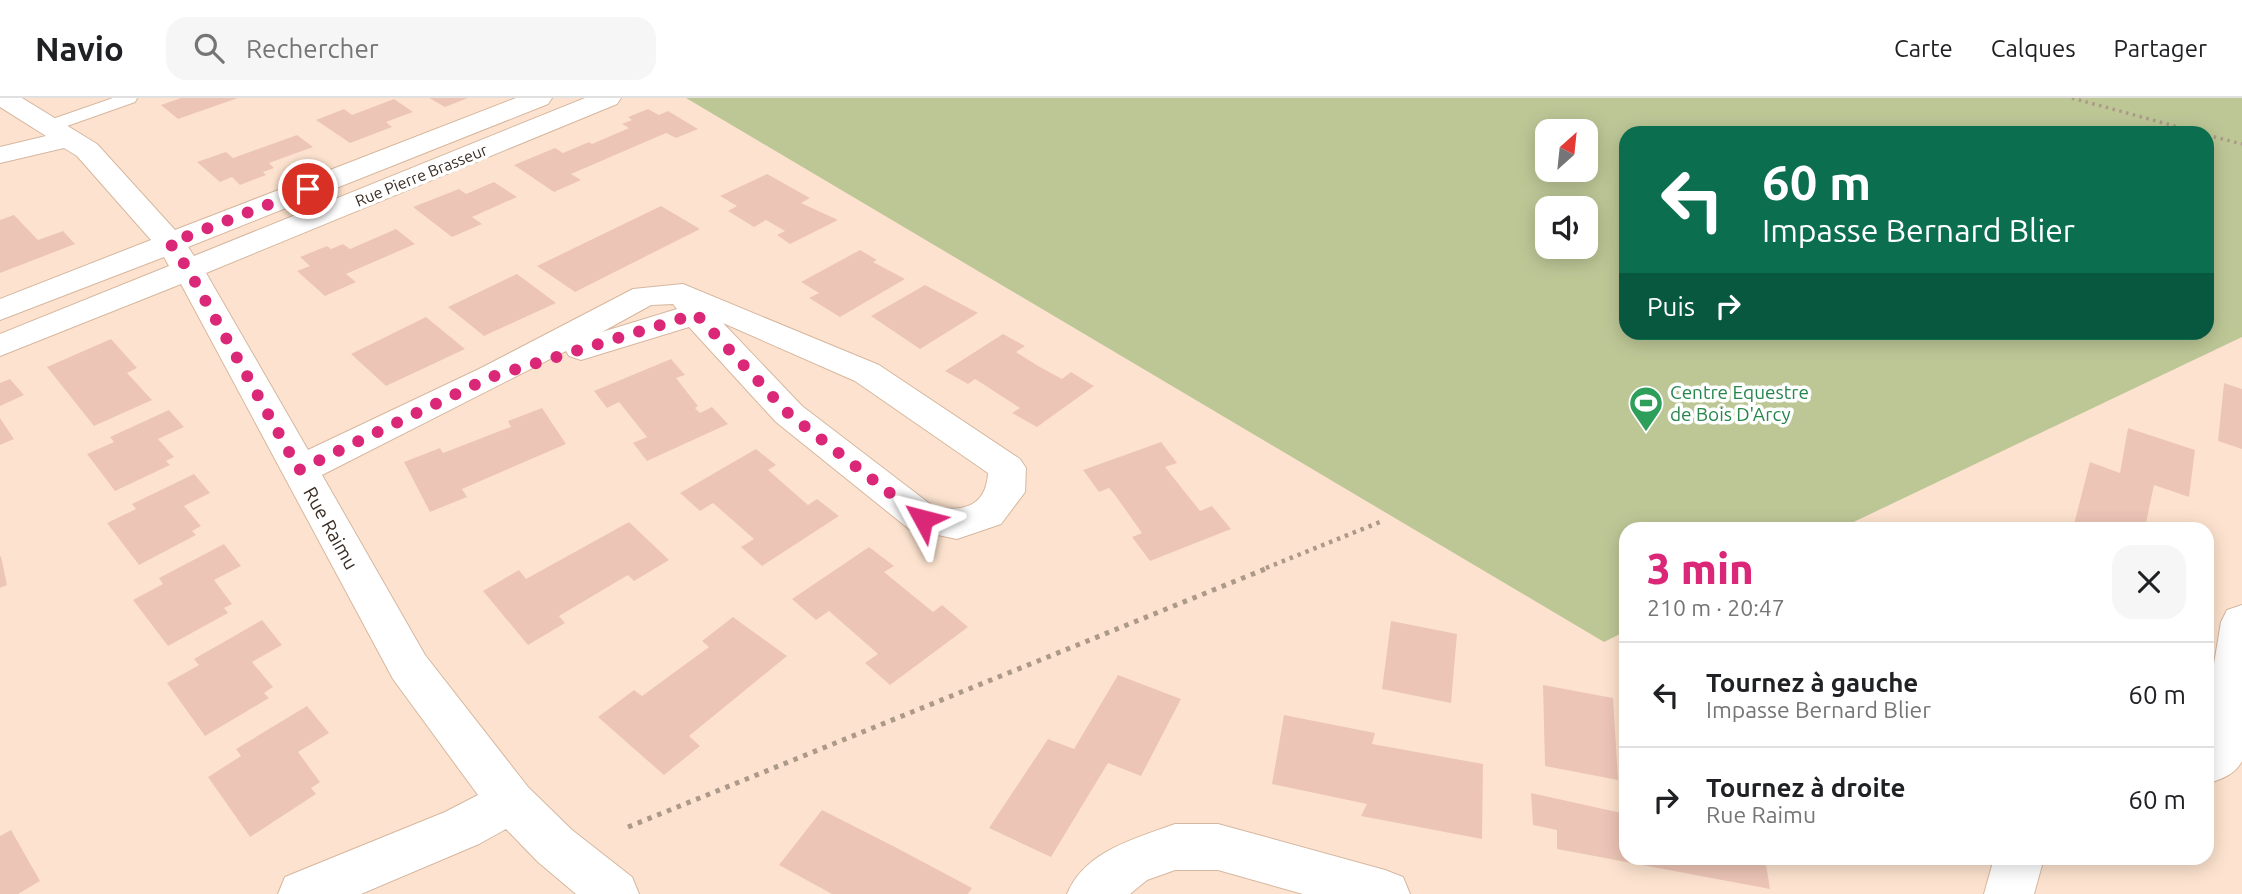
<!DOCTYPE html>
<html lang="fr">
<head>
<meta charset="utf-8">
<style>
  body { margin:0; font-family:Ubuntu,sans-serif; background:#f6f6f6; color:#202124; height:100vh; display:flex; flex-direction:column; font-size:26px; white-space:nowrap }
  * { box-sizing:border-box; margin:0 }
  p { font-size:23px; color:#757577 }
  .icon { flex:none; width:38px; height:38px; fill:none; stroke:currentColor; stroke-width:2; stroke-linecap:round; stroke-linejoin:round }
  .map { position:relative; flex:1; overflow:hidden }
  .panel { position:absolute; left:1619px; top:424px; width:595px; height:343px; display:flex; flex-direction:column; background:#fff; border-radius:21px; box-shadow:0 4px 18px #0003 }
  .panel>* { flex:none }
  .hud { position:absolute; left:1619px; top:28px; width:595px; height:214px; border-radius:21px; box-shadow:0 4px 18px #0003; background:#0b6e4f; color:#fff; overflow:hidden }
  .needle { width:46px; rotate:27deg }
  .controls { position:absolute; left:1535px; top:21px; display:grid; gap:14px }
  .controls a { display:grid; place-items:center; width:63px; height:63px; border-radius:14px; background:#fff; box-shadow:0 4px 18px #0003; font-size:35px }
  .pin { position:absolute; display:grid; place-items:center; width:60px; height:60px; color:#fff; margin:-30px; border:4px solid #fff; border-radius:50%; box-shadow:0 2px 7px #0007 }
  .me { position:absolute; width:77px; margin:-38px; rotate:308deg; stroke-linejoin:round; filter:drop-shadow(0 0 5px #0008) }
  .turn { display:flex; align-items:center; gap:24px; height:147px; padding:0 28px; font-size:32px }
  .turn .icon { width:91px; height:91px; stroke-width:2.5 }
  .turn b { display:block; font-size:49px; line-height:60px }
  .then { display:flex; align-items:center; height:66px; padding:0 28px; background:#0003; gap:14px; font-size:26px }
  .round { display:grid; place-items:center; flex:none; width:74px; height:74px; border-radius:21px; background:#f6f6f6 }
  .head { display:flex; align-items:center; justify-content:space-between; height:119px; padding:0 28px }
  h1 { font-size:42px; font-weight:800; line-height:52px; color:#db2777 }
  ul { padding:0; list-style:none }
  li { display:flex; align-items:center; gap:21px; height:105px; padding:0 28px; border-top:2px solid #e0e0e0 }
  li div { flex:1 }
  li b { display:block; font-size:26px }
  li em { font-style:normal }
  header { display:flex; align-items:center; gap:42px; box-sizing:border-box; height:98px; padding:0 35px; background:#fff; border-bottom:2px solid #e0e0e0 }
  header strong { font-size:33px }
  nav { display:flex; gap:38px; margin-inline-start:auto; font-size:24px }
  .search { width:490px; height:63px; background:#f6f6f6; display:flex; align-items:center; gap:18px; box-sizing:border-box; padding:0 24px; border-radius:21px; color:#757577; font-size:26px }
  .map>svg:first-child { display:block }
  .green { fill:#bdc796; fill-rule:evenodd }
  .building { fill:#edc5b7 }
  .lines { fill:none; stroke-linecap:round; stroke-linejoin:round }
  .lane-casing { stroke:#d6b79f; stroke-width:2 }
  .street-casing { stroke:#d6b79f; stroke-width:2 }
  .path-far2 { stroke:#ad9989; stroke-width:3.5; stroke-dasharray:2.5 4.5; stroke-linecap:butt }
  .path-far1 { stroke:#ad9989; stroke-width:4.5; stroke-dasharray:3.5 5; stroke-linecap:butt }
  .path { stroke:#ad9989; stroke-width:5; stroke-dasharray:4.5 6; stroke-linecap:butt }
  .lane { fill:#fff; fill-rule:evenodd }
  .street { fill:#fff; fill-rule:evenodd }
  .route { stroke:#db2777; stroke-width:12; stroke-dasharray:0 21.6 }
  .labels { text-anchor:middle; dominant-baseline:central; stroke-width:7; stroke-linejoin:round; paint-order:stroke }
  .far-street-label { font-size:16px; fill:#3a2d24; stroke:#fff }
  .leisure-label { font-size:19px; fill:#27864d; stroke:#fff; text-anchor:start }
  .street-label { font-size:19px; fill:#3a2d24; stroke:#fff }
</style>
</head>
<body>
<header>
<strong>Navio</strong>
<div class="search"><svg class="icon" aria-label="search" viewBox="0 0 24 24"><circle cx="10" cy="10" r="6"/><path d="M15 15l6 6"/></svg>Rechercher</div>
<nav><a>Carte</a><a>Calques</a><a>Partager</a></nav>
</header>
<div class="map">
<svg width="2242" height="796" viewBox="0 0 2242 796">
  <rect width="100%" height="100%" fill="#fde3cf"/>
  <path class="green" d="M686,0H2242V239L1841,430H1626V533L1604,544ZM1547,33H1586V72H1547ZM1626,35H2207V234H1626ZM1547,110H1586V149H1547Z"/>
  <path class="building" d="M181,0H238L178,21L161,7Z
    M429,0H468L445,9Z
    M394,1L413,14L386,24L392,29L350,45L316,22L344,11L352,17Z
    M648,11L659,17L668,13L698,31L676,40L666,35L571,76L581,82L554,94L514,67L555,50L563,55L589,44L592,46L629,30L622,26L632,22L628,19Z
    M297,37L313,49L269,65L274,70L263,74L266,77L240,87L232,79L220,84L197,64L226,54L233,60Z
    M767,76L810,100L801,105L838,122L790,146L777,137L785,133L766,122L754,129L728,113L737,108L720,98Z
    M494,84L517,99L472,119L482,126L452,139L413,109L459,91L466,96Z
    M661,108L700,131L575,194L537,168Z
    M14,117L38,142L63,133L75,146L0,175V122Z
    M396,131L415,146L346,176L356,184L325,198L297,173L310,168L300,159L327,148L331,151L343,146L350,151Z
    M860,152L877,162L873,164L905,181L840,219L809,200L819,195L801,184Z
    M517,176L556,205L484,238L448,209Z
    M925,187L978,215L920,251L871,218Z
    M426,219L465,251L386,288L351,256Z
    M1003,236L1025,248L1016,254L1038,268L1062,281L1071,274L1094,288L1037,329L1012,315L1020,310L983,286L975,281L968,286L945,273Z
    M111,241L137,270L127,275L152,302L94,328L47,269Z
    M671,261L685,277L676,280L698,308L695,310L700,315L712,309L728,326L647,363L633,345L647,339L619,304L607,310L594,293Z
    M10,281L24,297L0,308V285Z
    M2224,285L2242,291V351L2218,343Z
    M542,310L566,346L462,391L467,399L430,414L404,364L440,350L443,355L500,333L511,329L508,323Z
    M169,312L184,329L158,341L174,359L166,363L170,367L115,393L87,356L114,344L110,339Z
    M0,320L14,341L0,347Z
    M2128,330L2195,352L2189,399L2154,387L2145,430H2073L2090,364L2120,375Z
    M1161,344L1177,365L1165,369L1200,413L1212,408L1231,431L1150,463L1132,439L1142,435L1115,397L1109,390L1099,394L1083,372Z
    M756,351L776,367L768,372L808,407L817,401L839,418L762,468L741,449L754,441L713,405L700,413L680,395Z
    M194,376L210,395L184,408L201,428L192,433L196,437L139,467L107,425L136,411L132,406Z
    M629,424L669,462L634,483L628,477L559,518L565,525L528,547L483,493L519,472L526,481Z
    M224,446L241,468L214,482L232,506L224,510L228,515L168,548L133,502L163,486L159,480Z
    M869,449L894,468L884,474L933,514L942,507L968,529L890,587L865,565L878,556L829,513L816,522L792,501Z
    M1,458L7,487L0,490V459Z
    M733,519L787,558L689,638L700,648L664,677L598,619L634,592L642,598L709,549L702,543Z
    M262,522L282,547L252,564L273,589L264,595L269,600L205,638L167,585L199,567L194,561Z
    M1391,523L1457,536L1451,605L1382,591Z
    M1118,577L1181,601L1141,678L1108,665L1051,759L989,730L1048,641L1074,651Z
    M1543,587L1613,600L1618,682L1545,668Z
    M307,608L329,635L298,654L320,684L311,690L316,696L250,739L208,679L241,658L236,651Z
    M1284,617L1375,635L1372,646L1483,666L1482,741L1361,718L1367,706L1272,686Z
    M1531,695L1626,716V760H1765L1770,791L1557,751V732L1533,727Z
    M822,712L895,749L972,790L968,796H832L779,767Z
    M11,732L40,783L18,796H0V738Z"/>
  <g class="lines">
    <g class="lane-casing">
      <path id="lane" d="M113,0H137L135,4L53,33L47,34L38,29L41,25Z"/>
    </g>
    <g class="street-casing">
      <path id="street" d="M0,0H22L97,46L175,132L516,0H552L548,6L188,149L194,158L585,0H621L617,6L206,175L308,352L479,271L633,191L683,186L879,267L1020,361L1026,370L1025,394L1001,426L957,441L909,431L776,324L689,229L581,262L569,258L566,253L322,377L425,557L528,689L572,732L632,779L639,796H576L538,764L506,731L479,746L361,796H278L285,779L445,714L478,697L393,581L181,186L0,258V236L169,168L164,159L0,222V201L151,142L77,58L64,50L0,65V49L46,38L0,9ZM673,206L677,211L602,234L651,207ZM723,225L855,283L988,375C986,409 963,414 934,409L802,308Z
        M2242,507V663C2235,677 2221,681 2207,686V608L2221,524L2227,512Z
        M1175,726H1218L1385,772L1403,779L1410,796H1303L1218,772H1175L1147,782L1130,796H1067C1085,753 1134,741 1175,726Z
        M1994,760H2044L2034,796H1984Z"/>
    </g>
    <path class="path-far2" d="M2072,0L2200,35
      M2207,37L2242,46"/>
    <path class="path-far1" d="M1266,470L1380,424"/>
    <path class="path" d="M628,729L1270,469"/>
    <use href="#lane" class="lane"/>
    <use href="#street" class="street"/>
  </g>
  <g class="lines">
    <path class="route" d="M308,91L170,145L189,173L299,372L491,279L696,216L789,316L923,421"/>
  </g>
  <defs>
    <g id="stadium-pin" transform="scale(1.75)"><path d="M0 17L-7.5 6A9.5 9.5 0 1 1 7.5 6Z" fill="#2e9e5b" stroke="#fff"/><path d="M0-5a6.5 5 0 1 0 0 10a6.5 5 0 1 0 0-10ZM-3.5-1.8h7v3.6h-7Z" fill="#fff"/></g>
  </defs>
  <g fill-rule="evenodd">
    <use href="#stadium-pin" x="1646" y="305"/>
  </g>
  <g class="labels">
    <g class="far-street-label">
      <text transform="translate(421 77) rotate(-22)">Rue Pierre Brasseur</text>
    </g>
    <g class="leisure-label">
      <text x="1670" y="294">Centre Equestre<tspan x="1670" dy="22">de Bois D'Arcy</tspan></text>
    </g>
    <g class="street-label">
      <text transform="translate(331 430) rotate(61)">Rue Raimu</text>
    </g>
  </g>
</svg>
<div class="controls">
<a><svg class="needle" viewBox="-14 -14 28 28"><path d="M0-13l5 13h-10z" fill="#e53935"/><path d="M0 13l5-13h-10z" fill="#757577"/></svg></a>
<a><svg class="icon" aria-label="sound" viewBox="0 0 24 24"><path d="M4 9h4l5-4v14l-5-4H4zM17 9q2 3 0 6"/></svg></a>
</div>
<div class="pin" style="left:308px;top:91px;background:#d93025"><svg class="icon" aria-label="arrive" viewBox="0 0 24 24"><path d="M6 21V4h12l-3 4 3 4H6"/></svg></div>
<svg class="me" style="left:923px;top:421px" viewBox="-20 -20 40 40"><path d="M0-17L14 15 0 8-14 15z" fill="#db2777" stroke="#fff" stroke-width="4"/></svg>
<div class="hud">
<div class="turn"><svg class="icon" aria-label="left" viewBox="0 0 24 24"><path d="M17 20v-9H6M10 6l-5 5 5 5"/></svg><div><b>60 m</b>Impasse Bernard Blier</div></div>
<div class="then">Puis<svg class="icon" aria-label="right" viewBox="0 0 24 24"><path d="M7 20v-9h11M14 6l5 5-5 5"/></svg></div>
</div>
<section class="panel">
<div class="head"><div><h1>3 min</h1><p>210 m · 20:47</p></div><a class="round"><svg class="icon" aria-label="close" viewBox="0 0 24 24"><path d="M6 6l12 12M18 6L6 18"/></svg></a></div>
<ul>
<li><svg class="icon" aria-label="left" viewBox="0 0 24 24"><path d="M17 20v-9H6M10 6l-5 5 5 5"/></svg><div><b>Tournez à gauche</b><p>Impasse Bernard Blier</p></div><em>60 m</em></li>
<li><svg class="icon" aria-label="right" viewBox="0 0 24 24"><path d="M7 20v-9h11M14 6l5 5-5 5"/></svg><div><b>Tournez à droite</b><p>Rue Raimu</p></div><em>60 m</em></li>
</ul>
</section>
</div>
</body>
</html>
